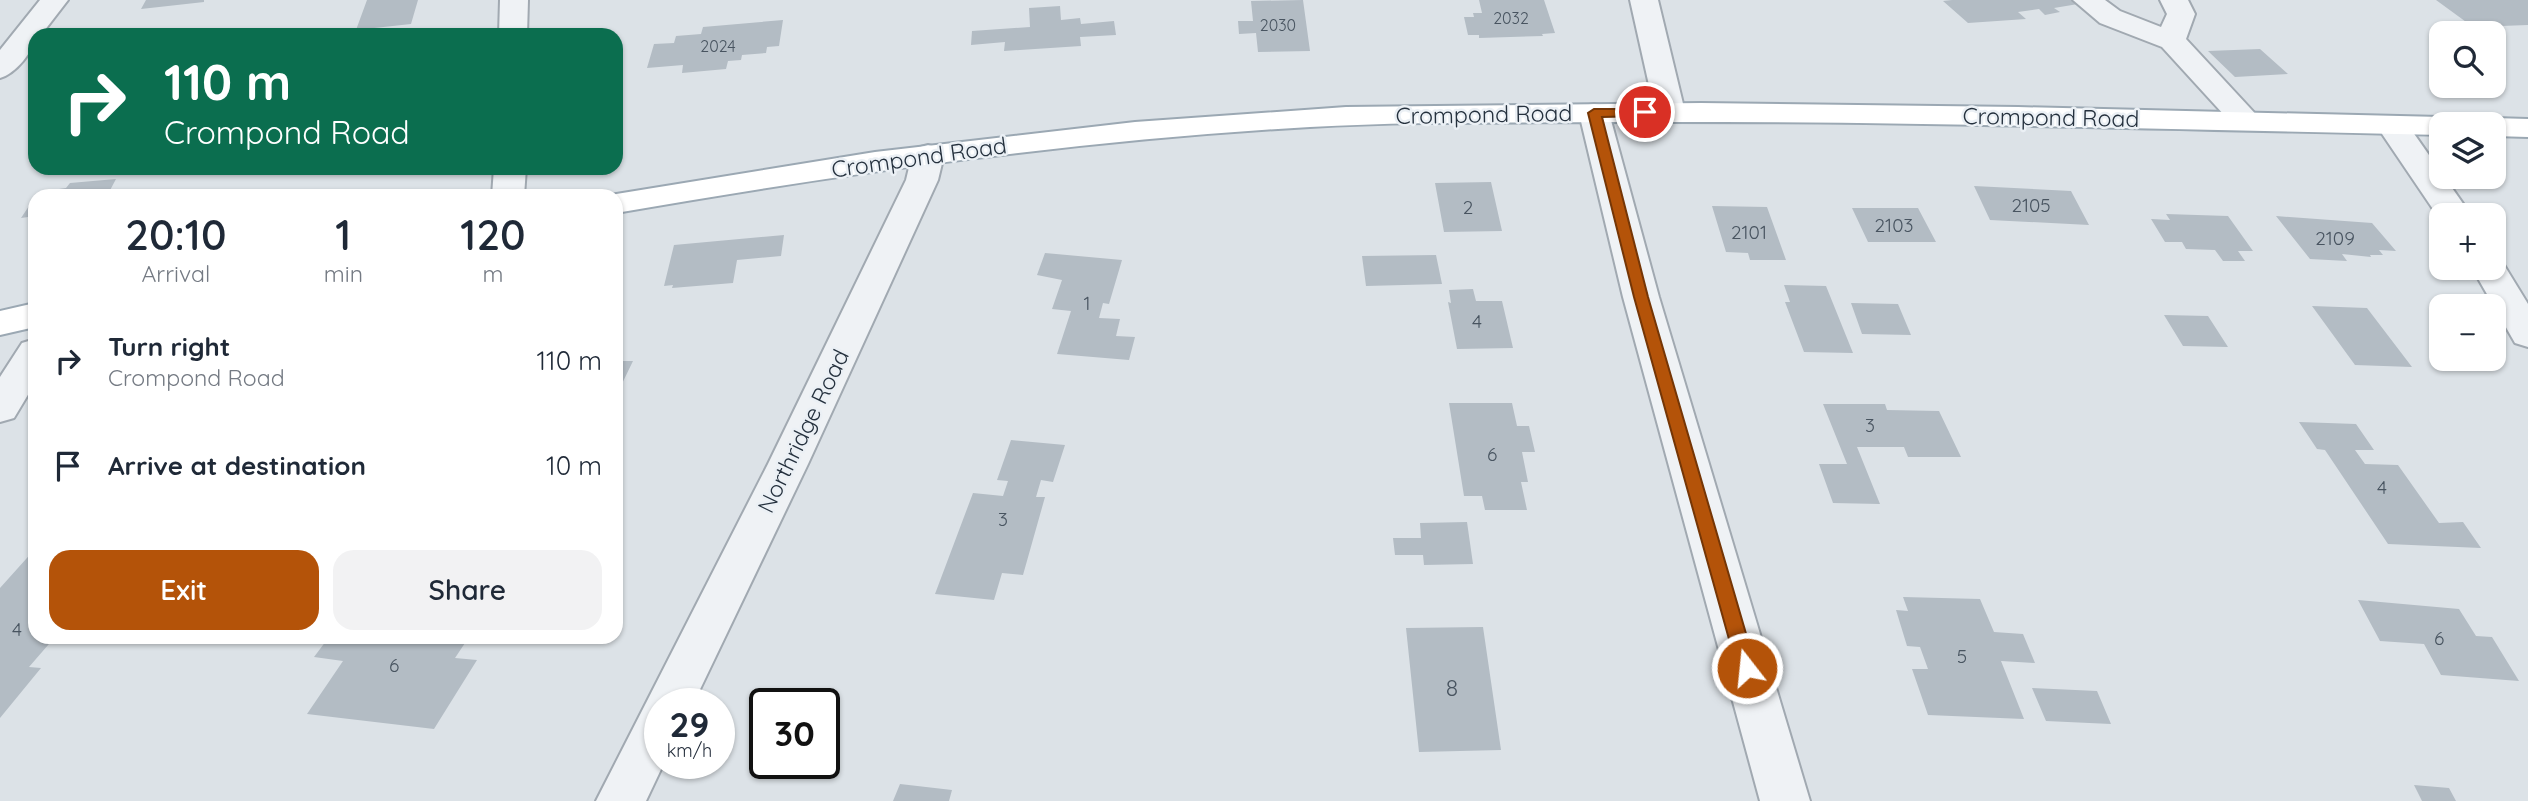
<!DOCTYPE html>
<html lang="en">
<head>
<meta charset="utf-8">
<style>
  body { margin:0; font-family:Quicksand,sans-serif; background:#f2f2f3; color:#1f2937; height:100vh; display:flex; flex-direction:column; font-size:26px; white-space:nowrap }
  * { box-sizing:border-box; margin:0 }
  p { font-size:23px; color:#747a83 }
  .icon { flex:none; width:38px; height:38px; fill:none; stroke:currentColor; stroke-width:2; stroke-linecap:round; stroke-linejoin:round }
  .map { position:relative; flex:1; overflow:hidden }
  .drawer { position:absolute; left:28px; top:189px; width:595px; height:455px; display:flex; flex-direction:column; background:#fff; border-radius:21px; box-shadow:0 2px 5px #0004 }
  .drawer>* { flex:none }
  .hud { position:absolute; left:28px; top:28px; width:595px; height:147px; border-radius:21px; box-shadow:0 2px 5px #0004; background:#0b6e4f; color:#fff; overflow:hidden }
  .controls { position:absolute; left:2429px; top:21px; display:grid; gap:14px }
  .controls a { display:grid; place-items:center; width:77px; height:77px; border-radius:14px; background:#fff; box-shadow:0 2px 5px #0004; font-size:35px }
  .speed { position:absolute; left:644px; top:688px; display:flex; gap:14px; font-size:35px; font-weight:700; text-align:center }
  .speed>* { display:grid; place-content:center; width:91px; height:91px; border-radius:50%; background:#fff; box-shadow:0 2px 5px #0004; line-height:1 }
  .speed small { font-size:18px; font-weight:400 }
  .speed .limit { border:4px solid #111; border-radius:10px; background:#fff; color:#111 }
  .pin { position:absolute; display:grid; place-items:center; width:60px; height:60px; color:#fff; margin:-30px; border:4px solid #fff; border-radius:50%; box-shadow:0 2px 7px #0007 }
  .me { position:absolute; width:77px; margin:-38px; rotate:344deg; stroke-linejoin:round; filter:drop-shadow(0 0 5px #0008) }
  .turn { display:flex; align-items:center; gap:24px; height:147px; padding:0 21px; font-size:32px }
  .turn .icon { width:91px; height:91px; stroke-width:2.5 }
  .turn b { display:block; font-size:49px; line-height:60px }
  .eta { display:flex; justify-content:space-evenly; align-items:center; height:119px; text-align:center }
  .eta b { font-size:42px; font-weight:600; line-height:49px }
  .action { display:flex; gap:14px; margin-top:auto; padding:14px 21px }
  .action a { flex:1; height:80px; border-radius:21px; background:#b45309; color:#fff; font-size:28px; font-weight:600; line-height:80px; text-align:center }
  .action a+a { background:#f2f2f3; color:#1f2937 }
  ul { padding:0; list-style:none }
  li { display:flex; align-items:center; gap:21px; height:105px; padding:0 21px }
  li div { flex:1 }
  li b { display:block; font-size:26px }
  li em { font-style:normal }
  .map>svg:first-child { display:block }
  .building { fill:#b3bcc4 }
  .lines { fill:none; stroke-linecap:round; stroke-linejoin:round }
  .minor-casing { stroke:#a1a9b1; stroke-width:4 }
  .major-casing { stroke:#9ba8b3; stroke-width:4 }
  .minor { fill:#eff2f5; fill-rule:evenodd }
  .major { fill:#fff; fill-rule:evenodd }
  .route { fill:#b45309; stroke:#753606; stroke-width:2 }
  .labels { text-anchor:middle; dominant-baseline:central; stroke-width:5; stroke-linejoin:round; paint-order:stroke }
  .far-number-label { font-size:16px; fill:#485460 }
  .number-label { font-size:19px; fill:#485460 }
  .street-label { font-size:23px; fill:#25313e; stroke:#ebf0f5 }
  .near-number-label { font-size:23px; fill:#485460 }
</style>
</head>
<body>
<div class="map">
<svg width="2528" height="801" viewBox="0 0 2528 801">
  <rect width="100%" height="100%" fill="#dce2e7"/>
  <path class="building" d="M146,0H204V2L141,9Z
    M367,0H418L411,24L356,30Z
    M1303,0L1310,51L1258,52L1256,33L1239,34L1238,21H1253L1251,1Z
    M1479,0H1544L1555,33L1542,34L1543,36L1479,38V35H1468L1464,17H1474L1473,13H1482Z
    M1952,0H2072L2078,4L2054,8L2060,12L2045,15L2039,9L2018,12L2026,19L1968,23L1943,1Z
    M2436,0H2528V25L2473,27Z
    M1060,6L1061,20L1080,18L1081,24L1114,21L1116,35L1080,37L1081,46L1004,51L1005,42L971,45L972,31L1030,27L1029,8Z
    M783,20L779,46L767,47L766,53L742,55L741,60L728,61L726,69L682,73L683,65L647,68L654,44L674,43L676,36L701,34L703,27Z
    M202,30L199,35H168V33Z
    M2260,49L2288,74L2235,77L2208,51Z
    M116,179L107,196H36L38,192L66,188L70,183Z
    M1491,182L1502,231L1444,232L1435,183Z
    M1974,186L2071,191L2089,225L1990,220Z
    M35,197V216L21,218Z
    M1712,206L1767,207L1786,260H1750L1748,253L1726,252Z
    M1852,208H1918L1936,242H1868Z
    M2166,214L2228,216L2253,251H2238L2245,261H2223L2215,250L2186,249L2182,242H2165L2151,219L2170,220Z
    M2276,216L2372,223L2396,251L2379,250L2383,255H2370L2371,257L2342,254L2347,261L2310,259Z
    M784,235L781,256L737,260L733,283L672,288L673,285L664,286L674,245Z
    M1045,253L1122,260L1109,304L1103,303L1099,318L1120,319L1116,336L1135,337L1129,360L1057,354L1071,311L1052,309L1062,280L1037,275Z
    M1436,255L1442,284L1366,286L1362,256Z
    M1784,285L1826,286L1853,353L1804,352L1785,302H1790Z
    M1473,289L1476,301H1502L1513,348L1457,349L1448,302L1451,303L1449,290Z
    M1851,303L1898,304L1911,335L1862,334Z
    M2312,306L2367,308L2412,367L2355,365Z
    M2164,315L2208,316L2228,347L2183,346Z
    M616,361H633L616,396Z
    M1449,403H1512L1517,426H1529L1535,452H1522L1528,482H1521L1527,510H1485L1482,496H1464Z
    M1823,404H1885L1887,410L1939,411L1961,457H1908L1904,447H1857L1880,504L1833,503L1819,464H1847Z
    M2299,422L2356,424L2374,450H2355L2365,464L2398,465L2439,523L2463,522L2481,548L2388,544L2325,450L2317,449Z
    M1011,440L1065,445L1053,482L1041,480L1036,497H1045L1023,575L1002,573L994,600L935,594L973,493L1003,496L1008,481L997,480Z
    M1467,522L1473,564L1424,565L1423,555H1395L1393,538H1421L1420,523Z
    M35,549V637H55L29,667L41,668L0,718V588Z
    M1903,597L1980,599L1994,632L2023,634L2035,663L2001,661L2024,719L1928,715L1912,669H1928L1920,647L1907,646L1896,610L1908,611Z
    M2358,600L2459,609L2476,636L2492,637L2519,681L2441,675L2424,644L2380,641Z
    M1483,627L1501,750L1419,752L1406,628Z
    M329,637H469L455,658L477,660L434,729L307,714L343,661L314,657Z
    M2032,688L2097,691L2111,724L2046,721Z
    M900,784L952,790L949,801H893Z
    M2414,785L2449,788L2456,801H2422Z"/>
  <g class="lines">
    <g class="minor-casing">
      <path id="minor" d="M40,0H68L41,35H35C35,51 15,74 0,78V50Z
        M500,0H528L527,35H499Z
        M1630,0H1658L1685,112L1681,119L1670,121L1659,119L1655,112Z
        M2073,0H2105L2120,11L2161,27L2167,14L2160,0H2188L2195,14L2186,39L2262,121L2258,128L2247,130L2236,128L2162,47L2100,23Z
        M1594,104L1605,106L1609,113L1659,297L1810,801H1760L1623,297L1579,113L1583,106Z
        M2392,116L2403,118L2471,215H2441V221L2376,125L2381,118Z
        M928,145L939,148L944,155L938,180L808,464L693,704H660V763H664L646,801H596L768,464L906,180L912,155L917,148Z
        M494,168H526L524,196H492Z
        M2494,258L2501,260L2528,304V347L2515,343L2472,268H2494Z
        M35,339V383L14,418L0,422V377L22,343Z"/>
    </g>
    <g class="major-casing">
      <path id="major" d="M1701,103L2018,107L2441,117L2452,119L2455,124H2441V135C2168,129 1895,121 1622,122C1518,123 1414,121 1310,127C1077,140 846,173 616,213V196H604L875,152L1135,122L1346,107Z
        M2494,118L2528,119V137L2494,136V124H2480L2483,120Z
        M35,303V327L0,335V311Z"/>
    </g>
    <use href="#minor" class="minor"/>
    <use href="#major" class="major"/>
  </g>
  <path class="route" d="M1594,109H1645L1651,112L1645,116L1602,117L1648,297L1756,668L1754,674L1747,676L1740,674L1737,668L1634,297L1588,113Z"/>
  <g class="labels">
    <g class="far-number-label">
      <text x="1511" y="18">2032</text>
      <text x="1278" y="25">2030</text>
      <text x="718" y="46">2024</text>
    </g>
    <g class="number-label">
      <text x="2031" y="205">2105</text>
      <text x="1468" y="207">2</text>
      <text x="1894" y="225">2103</text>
      <text x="1749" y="232">2101</text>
      <text x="2335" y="238">2109</text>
      <text x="1087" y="303">1</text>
      <text x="1477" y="321">4</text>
      <text x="1870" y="425">3</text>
      <text x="1492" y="454">6</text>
      <text x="2382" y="487">4</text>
      <text x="1003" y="519">3</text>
      <text x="17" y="629">4</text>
      <text x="2439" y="638">6</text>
      <text x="1962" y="656">5</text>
      <text x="394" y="665">6</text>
    </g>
    <g class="street-label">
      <text transform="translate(1484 114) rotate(-1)">Crompond Road</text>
      <text transform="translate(2051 117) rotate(1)">Crompond Road</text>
      <text transform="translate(919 157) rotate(-8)">Crompond Road</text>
      <text transform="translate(803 431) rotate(-64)">Northridge Road</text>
    </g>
    <g class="near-number-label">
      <text x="1452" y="687">8</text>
    </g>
  </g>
</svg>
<div class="controls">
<a><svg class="icon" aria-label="search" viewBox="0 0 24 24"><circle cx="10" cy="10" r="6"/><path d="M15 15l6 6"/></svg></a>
<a><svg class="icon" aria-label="layers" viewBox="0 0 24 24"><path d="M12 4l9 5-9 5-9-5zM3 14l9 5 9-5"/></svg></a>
<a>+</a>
<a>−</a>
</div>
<div class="speed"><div>29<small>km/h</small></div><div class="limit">30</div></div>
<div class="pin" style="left:1645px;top:112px;background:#d93025"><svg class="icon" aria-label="arrive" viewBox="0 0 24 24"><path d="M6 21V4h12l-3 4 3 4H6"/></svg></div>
<svg class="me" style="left:1747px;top:668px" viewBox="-20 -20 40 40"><circle r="17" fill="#b45309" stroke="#fff" stroke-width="3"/><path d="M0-11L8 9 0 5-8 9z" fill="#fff"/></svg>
<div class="hud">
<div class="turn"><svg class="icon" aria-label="right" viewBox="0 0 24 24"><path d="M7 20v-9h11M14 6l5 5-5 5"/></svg><div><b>110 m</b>Crompond Road</div></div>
</div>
<section class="drawer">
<div class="eta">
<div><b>20:10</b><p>Arrival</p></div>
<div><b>1</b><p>min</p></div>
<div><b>120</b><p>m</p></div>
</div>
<ul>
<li><svg class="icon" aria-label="right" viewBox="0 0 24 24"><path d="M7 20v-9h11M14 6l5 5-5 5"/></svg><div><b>Turn right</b><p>Crompond Road</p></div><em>110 m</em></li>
<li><svg class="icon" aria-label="arrive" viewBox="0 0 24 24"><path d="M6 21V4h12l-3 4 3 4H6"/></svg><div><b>Arrive at destination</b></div><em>10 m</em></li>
</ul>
<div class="action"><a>Exit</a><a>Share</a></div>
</section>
</div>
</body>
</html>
